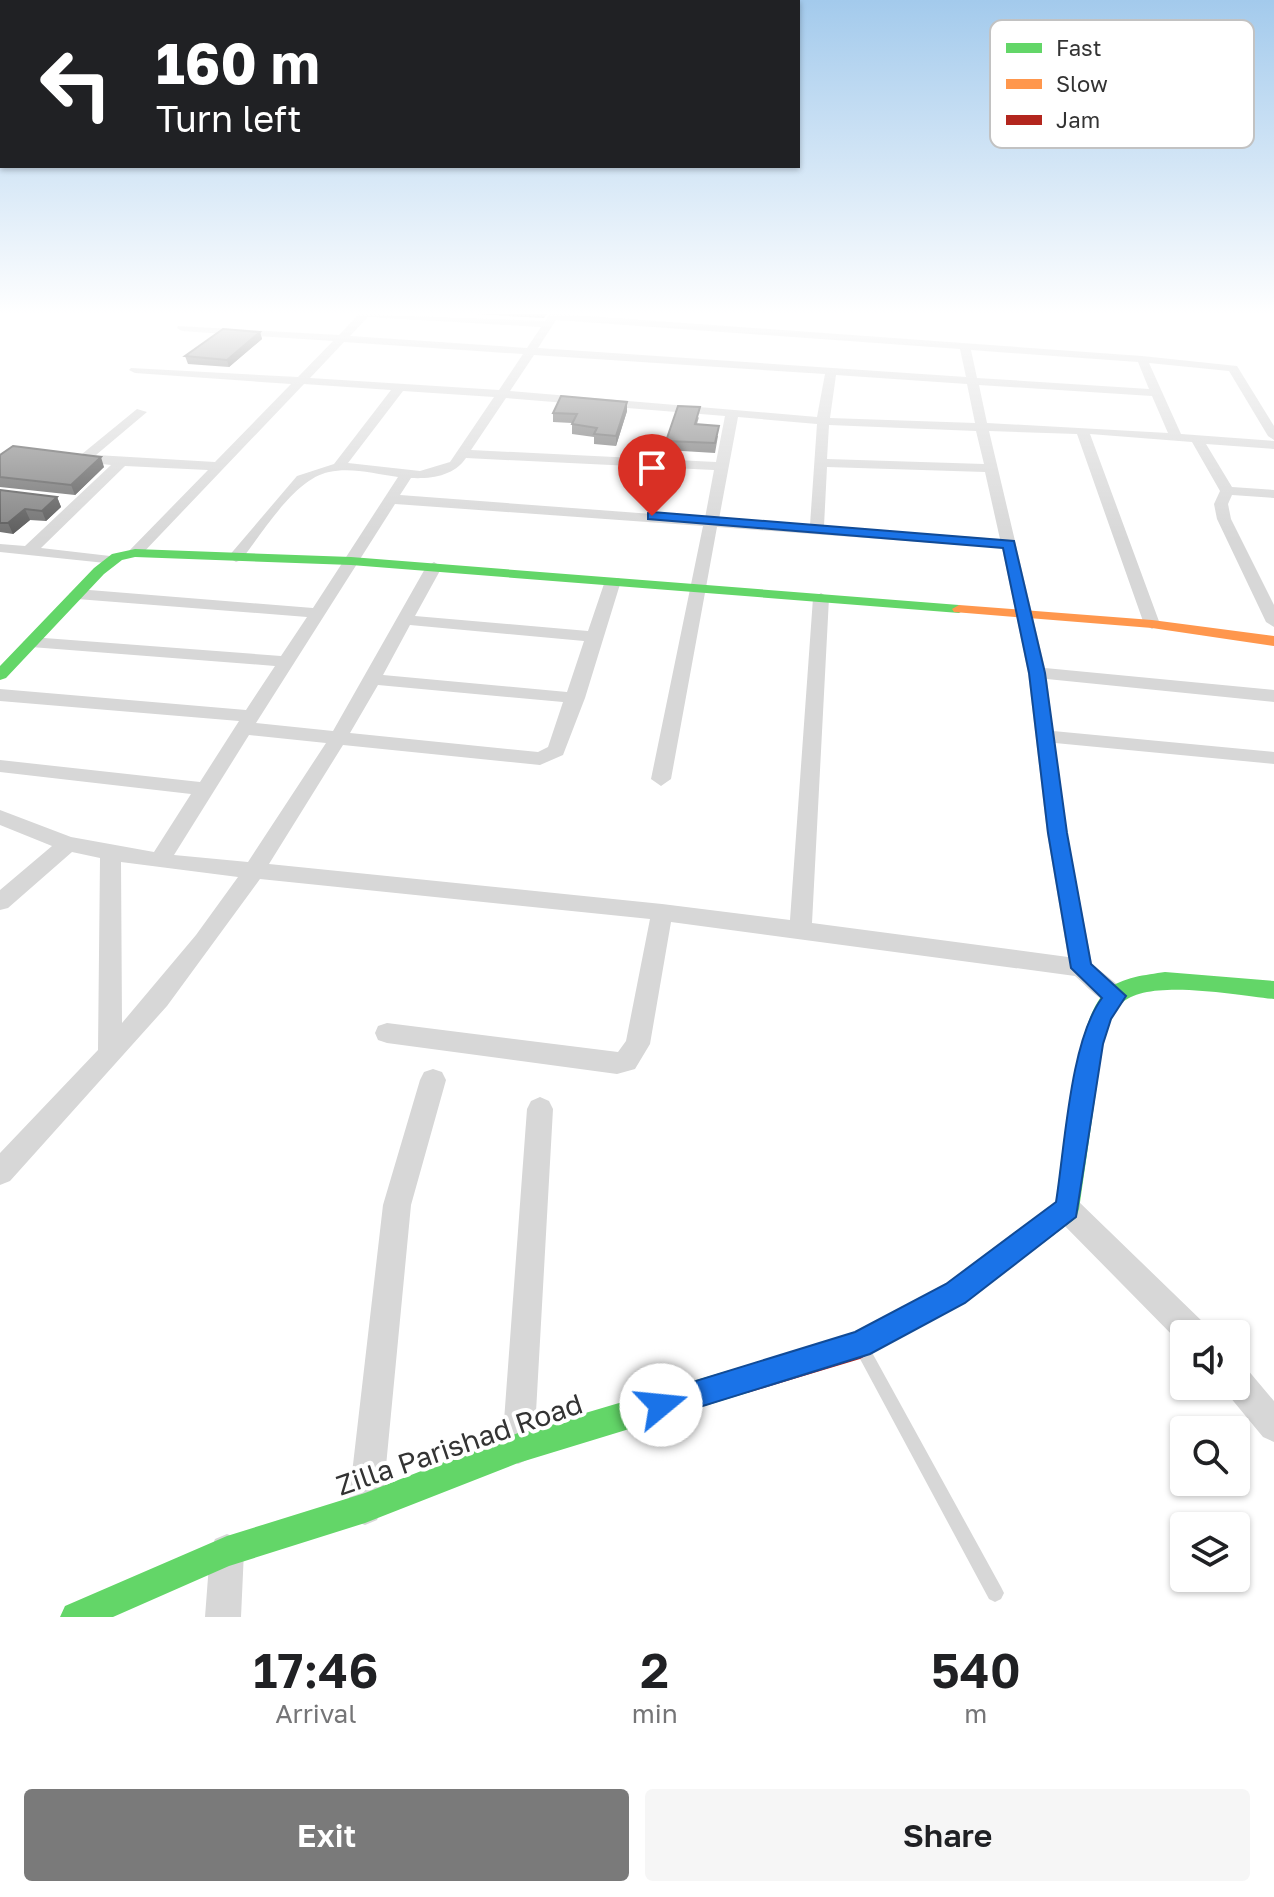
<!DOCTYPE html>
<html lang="en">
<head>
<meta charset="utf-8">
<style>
  body { margin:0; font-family:"Golos Text",sans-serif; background:#f6f6f6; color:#202124; height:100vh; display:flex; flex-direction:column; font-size:30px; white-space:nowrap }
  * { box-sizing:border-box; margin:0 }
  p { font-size:26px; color:#757577 }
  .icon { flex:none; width:44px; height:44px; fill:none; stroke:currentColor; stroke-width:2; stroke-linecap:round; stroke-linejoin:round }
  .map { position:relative; height:1617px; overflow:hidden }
  .panel { display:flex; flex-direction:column; background:#fff; flex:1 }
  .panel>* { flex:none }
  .guide { position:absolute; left:0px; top:0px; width:800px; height:168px; box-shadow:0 2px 6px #0004; background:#202124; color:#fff; overflow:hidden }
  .tools { position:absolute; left:1170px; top:1320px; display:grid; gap:16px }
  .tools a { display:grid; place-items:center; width:80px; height:80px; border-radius:8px; background:#fff; box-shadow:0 2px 6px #0004; font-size:40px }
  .pin { position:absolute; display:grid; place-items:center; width:68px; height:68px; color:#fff; margin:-82px -34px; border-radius:50% 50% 50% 0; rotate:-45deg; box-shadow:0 0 8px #0007 }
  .pin .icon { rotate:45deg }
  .me { position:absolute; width:88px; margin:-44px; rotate:73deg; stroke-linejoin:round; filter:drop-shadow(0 0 6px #0008) }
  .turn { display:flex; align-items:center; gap:28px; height:168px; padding:0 24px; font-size:36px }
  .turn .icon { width:104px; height:104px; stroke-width:2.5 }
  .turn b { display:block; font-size:56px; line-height:68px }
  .eta { display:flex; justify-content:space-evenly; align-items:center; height:136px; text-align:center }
  .eta b { font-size:48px; font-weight:600; line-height:56px }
  .cta { display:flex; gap:16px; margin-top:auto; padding:16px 24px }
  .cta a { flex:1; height:92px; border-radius:8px; background:#7a7a7a; color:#fff; font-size:32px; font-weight:600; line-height:92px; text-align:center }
  .cta a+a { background:#f6f6f6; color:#202124 }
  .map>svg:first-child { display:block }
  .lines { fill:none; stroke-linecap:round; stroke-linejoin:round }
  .lane { fill:#d7d7d7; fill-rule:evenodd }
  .street { fill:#d7d7d7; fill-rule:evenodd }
  .fast { fill:#63d668; fill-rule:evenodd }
  .slow { fill:#ff974d; fill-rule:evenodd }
  .jam { fill:#b3261e; fill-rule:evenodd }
  .wall { fill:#6f6f6f }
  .shaded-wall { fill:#5a5a5a }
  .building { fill:#818181; stroke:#5a5a5a; stroke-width:2 }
  .route { fill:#1a73e8; stroke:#114b97; stroke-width:2 }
  .labels { text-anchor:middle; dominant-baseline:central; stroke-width:8; stroke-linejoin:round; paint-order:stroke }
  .near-street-label { font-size:28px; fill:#333; stroke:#fff }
  .key { fill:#fff; stroke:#c2c2c2; stroke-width:2 }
  .key-label { font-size:22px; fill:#333 }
</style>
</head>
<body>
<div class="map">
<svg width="1274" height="1617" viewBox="0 0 1274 1617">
  <rect width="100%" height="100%" fill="#fff"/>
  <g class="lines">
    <path class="lane" d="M864,1344L869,1347L1001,1587L1004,1593L1001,1599L995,1602L989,1599L859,1357L856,1352L859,1347Z"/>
    <path class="street" d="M359,314L545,321L550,314H560L1142,356L1237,366L1274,426V440L1268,436L1229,371L1149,363L1181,434L1274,441V449L1206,444L1232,487L1274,490V498L1232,495L1228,504L1231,519L1274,605V627L1266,622L1217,519L1214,504L1220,491L1192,442L1090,434L1160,624L1152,629L1144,624L1077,434L989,431L1045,668L1274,690V702L1047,679L1053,731L1274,752V764L1055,743L1067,833L1092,964L1123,989L1127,996L1123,1003C1105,1009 1089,988 1075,976L671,922L650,1044L635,1069L617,1074L387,1043L378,1040L375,1033L378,1026L387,1023L618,1052L626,1041L650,919L260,879L167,1006L10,1181L0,1185V1153L98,1050L100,858L72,852L8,908L0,910V890L52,846L0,825V810L71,837L154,852L191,794L0,772V760L200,782L239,721L0,701V689L246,710L275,666L31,647L23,642L31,637L281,656L307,617L77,599L69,594L77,589L313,608L398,477C376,474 351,467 329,472C294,479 262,534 241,560L236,562L228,557L297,476L334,464L391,390L304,384L140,556H130L127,553L208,470L125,466L41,548L110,556L115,558V564L0,552V544L25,546L111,465L76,461L69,457L82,454L137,409L147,412L96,455L215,462L291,384L135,373L129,370L131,368L298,377L333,341L182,331L177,328L178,326L339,335ZM368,317L541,327L527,348L350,336ZM556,320L960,349L966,377L538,348ZM344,342L523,354L499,390L310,378ZM971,350L1138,362L1149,389L977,378ZM534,355L825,374L817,417L510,391ZM836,375L967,384L975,423L830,418ZM979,385L1152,396L1168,433L987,423ZM403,391L494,397L450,462L420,471L348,463ZM506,398L725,416L716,462L471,450ZM738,417L817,424L810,525L719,519ZM829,425L976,431L984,464L827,459ZM466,458L714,470L705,518L400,495L411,478C431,479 454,476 466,458ZM827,467L985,472L1000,539L824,526ZM395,504L703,526L651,779L661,786L671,779L717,527L1002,548L1028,673L1047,833L1068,957L812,923L829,598L821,593L813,598L790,920L662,904L269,864L343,745L540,765L563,755L585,698L621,581L619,578H607L605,581L588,631L415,616L442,567L434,562L426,567L333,731L256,723ZM410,625L584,641L567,692L383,675ZM378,685L563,702L548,747L538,752L350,733ZM249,735L326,743L248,862L174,855ZM121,862L238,877L196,935L122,1023Z
      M433,1069L442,1072L446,1080L411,1205L382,1508L377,1520L365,1525L353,1520L348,1508L383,1205L420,1080L424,1072Z
      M540,1097L549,1101L553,1109L534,1448L529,1459L518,1464L507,1459L502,1448L527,1109L531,1101Z
      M1067,1196L1077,1200L1204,1323L1208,1334H1184L1182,1345L1057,1218L1053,1209L1057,1200Z
      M1236,1364L1247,1369L1274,1401V1442L1263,1437L1225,1391L1223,1386H1236Z
      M227,1534L239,1539L244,1551L241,1617H205L210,1551L215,1539Z"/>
    <path class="fast" d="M135,549L351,557L959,605L966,609L959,613L351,565L135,557L122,560L104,574L6,678L0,680V666L94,568L112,554Z
      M1165,972L1274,981V999C1239,996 1146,977 1121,1004C1111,1016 1107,1030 1103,1044L1079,1209L1076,1218L964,1303L955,1307L946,1303L942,1294L946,1285L1056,1202C1063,1155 1073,1021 1107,990C1122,977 1146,975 1165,972Z
      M747,1365L757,1369L761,1379L757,1389L747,1393L518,1463L365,1523L229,1566L113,1617H60L65,1606L227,1536L365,1493L518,1433Z"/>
    <path class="slow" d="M959,605L1152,620L1274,636V646L1152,628L954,612L952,609Z"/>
    <path class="jam" d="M955,1281L964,1285L968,1294L964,1303L860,1359L747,1393L737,1389L733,1379L737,1369L855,1333Z"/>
  </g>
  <path class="wall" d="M476,314H547L544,318Z
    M260,332L262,339L229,367L188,364L185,356Z
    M627,402V411L616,446L594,444V437L572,434V423L553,422V413Z
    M699,417L697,424L718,436L715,453L666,450V441Z
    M0,455L104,467L75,495L0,487Z
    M0,490L57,497L61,507L46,521L30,520L13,534L0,532Z"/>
  <path class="shaded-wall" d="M260,332L262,339L229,367L227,360Z
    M627,402V411L616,446V436Z
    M101,457L104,467L75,495L71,485Z
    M57,497L61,507L46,521L42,511Z
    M25,509L30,520L13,534L8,523Z"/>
  <path class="building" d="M223,329L260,332L227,360L185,356Z
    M561,396L627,402L616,436L594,434L597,428L572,424L577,414L553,413Z
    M678,406L700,407L695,424L719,426L715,443L666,441Z
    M13,446L101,457L71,485L0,477V455Z
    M0,490L57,497L42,511L25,509L8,523H0Z"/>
  <linearGradient id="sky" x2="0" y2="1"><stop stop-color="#a3caec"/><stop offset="0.58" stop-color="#fff"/><stop offset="1" stop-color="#fff" stop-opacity="0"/></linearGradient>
  <rect width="1274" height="540" fill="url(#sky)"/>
  <path class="route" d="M652,512L1014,541L1045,673L1067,833L1091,964L1126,996L1111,1019L1103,1044L1076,1217L965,1303L870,1354L661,1419L650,1415L646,1405L650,1395L855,1332L946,1284L1056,1202C1065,1146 1070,1041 1102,998L1071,968L1048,833L1029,673L1003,548L648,519V513Z"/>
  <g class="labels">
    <g class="near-street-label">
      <text transform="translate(459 1444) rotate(-19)">Zilla Parishad Road</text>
    </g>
  </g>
  <rect x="990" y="20" width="264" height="128" rx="12" class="key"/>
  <rect x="1006" y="43" width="36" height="10" fill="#63d668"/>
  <rect x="1006" y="79" width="36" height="10" fill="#ff974d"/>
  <rect x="1006" y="115" width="36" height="10" fill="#b3261e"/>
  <g class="key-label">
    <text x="1056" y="56">Fast</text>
    <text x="1056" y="92">Slow</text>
    <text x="1056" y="128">Jam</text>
  </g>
</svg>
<div class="tools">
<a><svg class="icon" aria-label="sound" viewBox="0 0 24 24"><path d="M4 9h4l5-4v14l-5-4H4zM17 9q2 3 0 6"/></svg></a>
<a><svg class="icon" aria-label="search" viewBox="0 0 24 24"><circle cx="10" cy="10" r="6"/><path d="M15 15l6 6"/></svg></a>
<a><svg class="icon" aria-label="layers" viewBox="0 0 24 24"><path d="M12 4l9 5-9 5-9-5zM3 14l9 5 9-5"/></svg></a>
</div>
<div class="pin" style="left:652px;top:516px;background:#d93025"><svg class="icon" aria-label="arrive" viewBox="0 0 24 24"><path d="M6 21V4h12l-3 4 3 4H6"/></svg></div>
<svg class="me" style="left:661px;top:1405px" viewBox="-20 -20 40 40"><circle r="19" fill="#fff"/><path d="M0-13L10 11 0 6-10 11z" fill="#1a73e8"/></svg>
<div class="guide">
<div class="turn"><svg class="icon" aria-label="left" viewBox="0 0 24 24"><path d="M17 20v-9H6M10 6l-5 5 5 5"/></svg><div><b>160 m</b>Turn left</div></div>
</div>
</div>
<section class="panel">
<div class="eta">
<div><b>17:46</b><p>Arrival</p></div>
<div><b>2</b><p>min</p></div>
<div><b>540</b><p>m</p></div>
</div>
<div class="cta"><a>Exit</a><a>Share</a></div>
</section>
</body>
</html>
